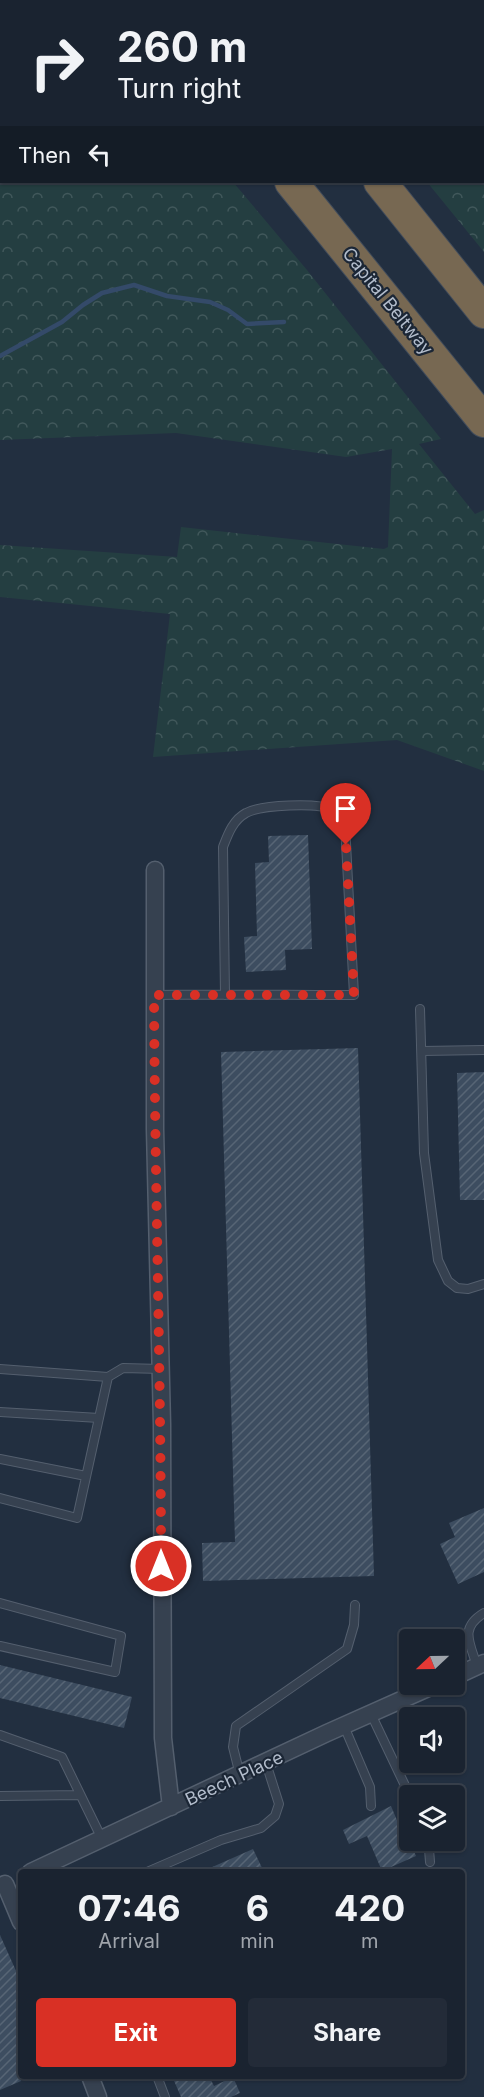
<!DOCTYPE html>
<html lang="en">
<head>
<meta charset="utf-8">
<style>
  body { margin:0; font-family:Inter,sans-serif; background:#232b38; color:#f1f3f6; height:100vh; display:flex; flex-direction:column; font-size:22px; white-space:nowrap }
  * { box-sizing:border-box; margin:0 }
  p { font-size:20px; color:#9fa4ab }
  .icon { flex:none; width:33px; height:33px; fill:none; stroke:currentColor; stroke-width:2; stroke-linecap:round; stroke-linejoin:round }
  .map { position:relative; flex:1; overflow:hidden }
  .drawer { position:absolute; left:18px; top:1869px; width:447px; height:210px; display:flex; flex-direction:column; background:#1a2330; border-radius:6px; box-shadow:0 2px 4px #0004,0 0 0 2px #38404c }
  .drawer>* { flex:none }
  .guide { position:absolute; left:0px; top:0px; width:484px; height:183px; box-shadow:0 2px 4px #0004,0 0 0 2px #38404c; background:#1a2330; color:#f1f3f6; overflow:hidden }
  .needle { width:39px; rotate:248deg }
  .tools { position:absolute; left:399px; top:1629px; display:grid; gap:12px }
  .tools a { display:grid; place-items:center; width:66px; height:66px; border-radius:6px; background:#1a2330; box-shadow:0 2px 4px #0004,0 0 0 2px #38404c; font-size:30px }
  .pin { position:absolute; display:grid; place-items:center; width:51px; height:51px; color:#fff; margin:-62px -26px; border-radius:50% 50% 50% 0; rotate:-45deg; box-shadow:0 0 6px #0007 }
  .pin .icon { rotate:45deg }
  .me { position:absolute; width:66px; margin:-33px; rotate:0deg; stroke-linejoin:round; filter:drop-shadow(0 0 4px #0008) }
  .turn { display:flex; align-items:center; gap:21px; height:126px; padding:0 18px; font-size:27px }
  .turn .icon { width:78px; height:78px; stroke-width:2.5 }
  .turn b { display:block; font-size:42px; line-height:51px }
  .then { display:flex; align-items:center; height:57px; padding:0 18px; background:#0003; gap:12px; font-size:22px }
  .eta { display:flex; justify-content:space-evenly; align-items:center; height:102px; text-align:center }
  .eta b { font-size:36px; font-weight:700; line-height:42px }
  .button { display:flex; gap:12px; margin-top:auto; padding:12px 18px }
  .button a { flex:1; height:69px; border-radius:6px; background:#d93025; color:#fff; font-size:24px; font-weight:700; line-height:69px; text-align:center }
  .button a+a { background:#232b38; color:#f1f3f6 }
  .map>svg:first-child { display:block }
  .forest { fill:url(#forest-crowns) }
  .lines { fill:none; stroke-linecap:round; stroke-linejoin:round }
  .stream { stroke:#344a69; stroke-width:4.5 }
  .building { fill:url(#building-hatch) }
  .lane-casing { stroke:#545f6e; stroke-width:10 }
  .street-casing { stroke:#545f6e; stroke-width:19 }
  .highway-casing { stroke:#414c5b; stroke-width:34 }
  .lane { stroke:#364150; stroke-width:8 }
  .street { stroke:#364150; stroke-width:16 }
  .highway { stroke:#776852; stroke-width:32 }
  .route { stroke:#d93025; stroke-width:10; stroke-dasharray:0 18 }
  .labels { text-anchor:middle; dominant-baseline:central; stroke-width:4.5; stroke-linejoin:round; paint-order:stroke }
  .street-label { font-size:18px; fill:#b2bccb; stroke:#1b2635 }
</style>
</head>
<body>
<div class="map">
<svg width="484" height="2097" viewBox="0 0 484 2097">
  <defs>
    <pattern id="forest-crowns" width="20" height="18" patternUnits="userSpaceOnUse" patternTransform="scale(1.5)"><rect width="20" height="18" fill="#243e41"/><path d="M2 6a3 3 0 1 1 6 0M12 15a3 3 0 1 1 6 0" fill="none" stroke="#41585b"/></pattern>
    <pattern id="building-hatch" width="6" height="6" patternUnits="userSpaceOnUse" patternTransform="scale(1.5)"><rect width="6" height="6" fill="#3d4d60"/><path d="M-1 1l2-2M0 6l6-6M5 7l2-2" fill="none" stroke="#576575"/></pattern>
  </defs>
  <rect width="100%" height="100%" fill="#222f40"/>
  <path class="forest" d="M0,0L87,1L2,2V182H233L307,270L441,439L419,444L475,514L484,510V771L397,740L153,757L170,614L0,597V545L177,557L181,527L384,549L388,547L392,449L346,457L176,433L0,440Z
    M483,2L484,3V252L427,182H483Z"/>
  <g class="lines">
    <path class="stream" d="M0,356L62,322L83,305L102,293L134,285L167,296L210,302L228,310L247,324L284,322"/>
  </g>
  <path class="building" d="M308,835L312,949L285,950L286,970L246,972L244,937L257,936L255,863L269,862L268,836Z
    M358,1048L374,1576L203,1581L202,1543L235,1542L221,1052Z
    M484,1072V1200H460L457,1073Z
    M484,1508V1572L458,1584L440,1544L455,1537L449,1523Z
    M0,1665L132,1697L124,1728L0,1698Z
    M391,1806L404,1837L407,1836L416,1856L382,1871L367,1836L349,1844L343,1830Z
    M253,1849L264,1872H201Z
    M0,1935L21,1982V2081L0,2090Z
    M172,2076H209L214,2086L233,2077L240,2093L231,2097H181Z"/>
  <g class="lines">
    <g class="lane-casing">
      <path id="lane" d="M154,995C221,994 287,995 354,995L345,824C341,820 337,813 332,810C318,802 260,805 246,813C233,820 228,834 223,847L225,995
        M420,1009L424,1153L438,1260L448,1281L457,1288L468,1289L484,1284
        M422,1051L484,1050
        M0,1369L108,1377L77,1518L0,1498
        M108,1377L123,1368L161,1369
        M0,1412L99,1418
        M0,1459L86,1476
        M0,1603L121,1636L115,1672L0,1646
        M477,1666C470,1643 459,1628 484,1613
        M371,1714L410,1796
        M344,1726L370,1787L371,1806
        M0,1735L62,1757L102,1839
        M240,1775L233,1747L236,1726L347,1649L354,1625L355,1605
        M0,1796L80,1795
        M426,1840L429,1849L430,1862
        M147,1872L221,1840L261,1828L275,1816L279,1804L266,1763
        M157,2076L165,2097"/>
    </g>
    <g class="street-casing">
      <path id="street" d="M155,870V1129L162,1425L163,1738L171,1807
        M454,1677L484,1663
        M31,1872L327,1733L437,1684
        M5,1884L21,1922
        M90,2076L98,2097"/>
    </g>
    <g class="highway-casing">
      <path id="highway" d="M145,0L147,2
        M234,0L235,2
        M291,182L484,421
        M380,182L484,312"/>
    </g>
    <use href="#lane" class="lane"/>
    <use href="#street" class="street"/>
    <use href="#highway" class="highway"/>
  </g>
  <g class="lines">
    <path class="route" d="M161,1566C161,1376 155,1185 154,995H354L346,845"/>
  </g>
  <g class="labels">
    <g class="street-label">
      <text transform="translate(388 301) rotate(51)">Capital Beltway</text>
      <text transform="translate(234 1778) rotate(-25)">Beech Place</text>
    </g>
  </g>
</svg>
<div class="tools">
<a><svg class="needle" viewBox="-14 -14 28 28"><path d="M0-13l5 13h-10z" fill="#e53935"/><path d="M0 13l5-13h-10z" fill="#9fa4ab"/></svg></a>
<a><svg class="icon" aria-label="sound" viewBox="0 0 24 24"><path d="M4 9h4l5-4v14l-5-4H4zM17 9q2 3 0 6"/></svg></a>
<a><svg class="icon" aria-label="layers" viewBox="0 0 24 24"><path d="M12 4l9 5-9 5-9-5zM3 14l9 5 9-5"/></svg></a>
</div>
<div class="pin" style="left:346px;top:845px;background:#d93025"><svg class="icon" aria-label="arrive" viewBox="0 0 24 24"><path d="M6 21V4h12l-3 4 3 4H6"/></svg></div>
<svg class="me" style="left:161px;top:1566px" viewBox="-20 -20 40 40"><circle r="17" fill="#d93025" stroke="#fff" stroke-width="3"/><path d="M0-11L8 9 0 5-8 9z" fill="#fff"/></svg>
<div class="guide">
<div class="turn"><svg class="icon" aria-label="right" viewBox="0 0 24 24"><path d="M7 20v-9h11M14 6l5 5-5 5"/></svg><div><b>260 m</b>Turn right</div></div>
<div class="then">Then<svg class="icon" aria-label="left" viewBox="0 0 24 24"><path d="M17 20v-9H6M10 6l-5 5 5 5"/></svg></div>
</div>
<section class="drawer">
<div class="eta">
<div><b>07:46</b><p>Arrival</p></div>
<div><b>6</b><p>min</p></div>
<div><b>420</b><p>m</p></div>
</div>
<div class="button"><a>Exit</a><a>Share</a></div>
</section>
</div>
</body>
</html>
